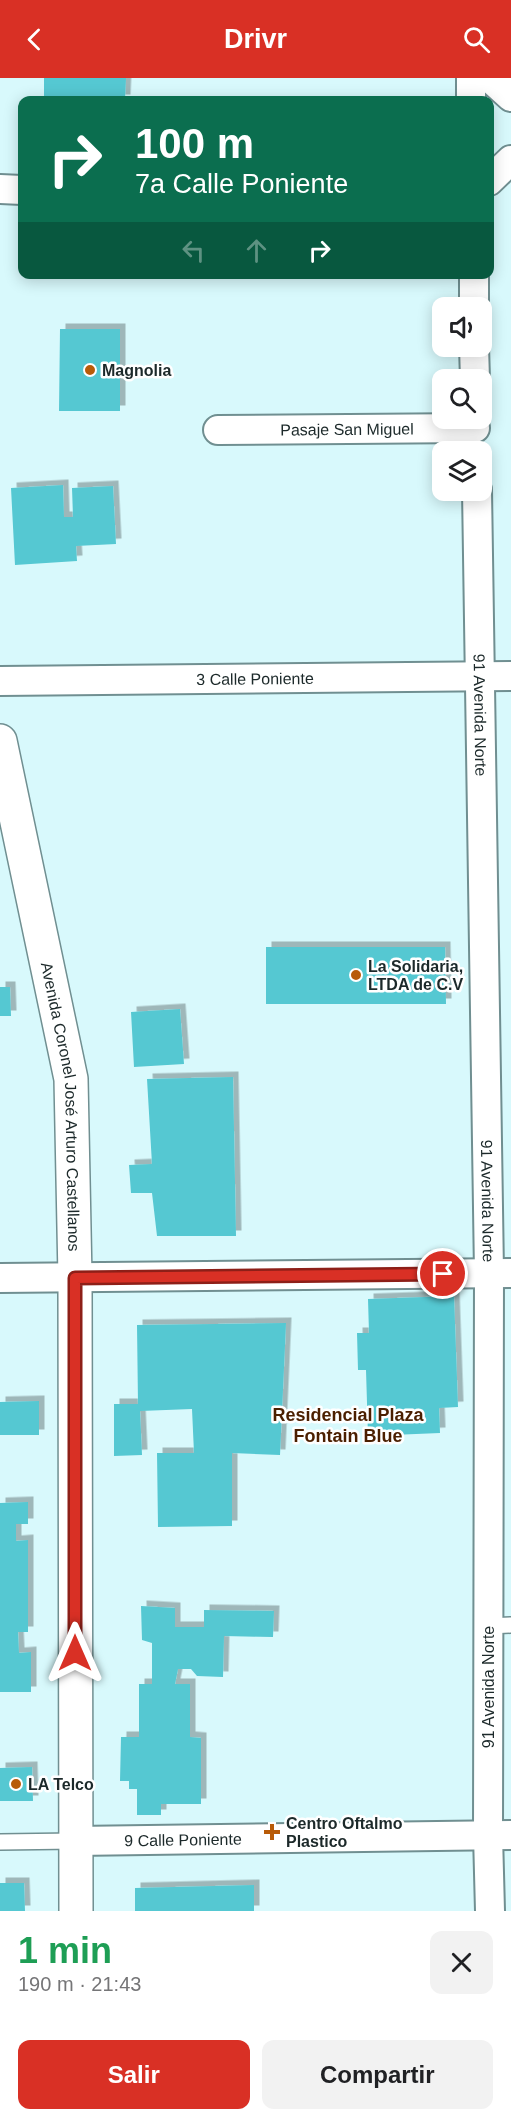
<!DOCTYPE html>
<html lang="es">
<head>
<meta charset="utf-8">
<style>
  body { margin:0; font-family:Helvetica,sans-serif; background:#f2f2f2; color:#202124; height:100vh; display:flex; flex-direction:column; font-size:22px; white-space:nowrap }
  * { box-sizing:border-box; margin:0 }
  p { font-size:20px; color:#757577 }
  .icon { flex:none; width:33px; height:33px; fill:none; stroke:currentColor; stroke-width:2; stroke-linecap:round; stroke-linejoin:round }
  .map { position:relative; height:1833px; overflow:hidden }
  .drawer { display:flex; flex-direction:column; background:#fff; flex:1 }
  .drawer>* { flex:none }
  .guide { position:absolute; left:18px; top:18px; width:476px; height:183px; border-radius:12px; box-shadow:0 3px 15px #0003; background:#0b6e4f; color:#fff; overflow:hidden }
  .tools { position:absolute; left:432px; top:219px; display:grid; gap:12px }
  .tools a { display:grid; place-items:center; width:60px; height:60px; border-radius:12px; background:#fff; box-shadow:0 3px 15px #0003; font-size:30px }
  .pin { position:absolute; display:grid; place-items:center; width:51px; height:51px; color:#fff; margin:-26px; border:3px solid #fff; border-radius:50%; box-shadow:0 2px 6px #0007 }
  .me { position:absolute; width:66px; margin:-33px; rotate:0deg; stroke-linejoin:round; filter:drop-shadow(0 0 4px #0008) }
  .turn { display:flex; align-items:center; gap:21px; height:126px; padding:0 18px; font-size:27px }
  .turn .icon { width:78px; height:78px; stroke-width:2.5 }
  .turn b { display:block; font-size:42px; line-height:51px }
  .lanes { display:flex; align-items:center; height:57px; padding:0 18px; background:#0003; justify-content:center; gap:30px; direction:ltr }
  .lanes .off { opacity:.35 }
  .round { display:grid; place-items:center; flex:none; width:63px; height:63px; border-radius:12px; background:#f2f2f2 }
  .overview { display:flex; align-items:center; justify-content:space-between; height:102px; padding:0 18px }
  h1 { font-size:36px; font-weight:800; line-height:45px; color:#1e9e55 }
  .button { display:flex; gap:12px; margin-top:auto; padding:12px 18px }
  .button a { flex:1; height:69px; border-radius:12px; background:#d93025; color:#fff; font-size:24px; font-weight:800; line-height:69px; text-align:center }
  .button a+a { background:#f2f2f2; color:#202124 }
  header { display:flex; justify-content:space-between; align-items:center; height:78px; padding:0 18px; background:#d93025; color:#fff; font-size:27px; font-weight:800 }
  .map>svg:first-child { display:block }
  .building { fill:#55c8d2; filter:url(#shadow) }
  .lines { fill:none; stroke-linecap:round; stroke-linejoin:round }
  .service-casing { stroke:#708f91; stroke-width:18 }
  .minor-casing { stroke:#708f91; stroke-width:32 }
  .tertiary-casing { stroke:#708f91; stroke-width:36 }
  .service { stroke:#fff; stroke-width:15 }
  .minor { stroke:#fff; stroke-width:28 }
  .tertiary { stroke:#fff; stroke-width:33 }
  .route-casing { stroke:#8d1f18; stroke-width:15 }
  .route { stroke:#d93025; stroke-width:10 }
  .poi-dot { fill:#b85b08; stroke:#fff; stroke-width:2 }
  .labels { text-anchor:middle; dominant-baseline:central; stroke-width:5; stroke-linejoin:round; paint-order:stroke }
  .poi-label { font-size:16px; font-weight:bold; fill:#1c292a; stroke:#fff; text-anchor:start }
  .street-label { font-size:16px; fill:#1c292a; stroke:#fff }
  .neighbourhood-label { font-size:18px; font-weight:bold; fill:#4b1f00; stroke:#fff }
</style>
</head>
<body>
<header><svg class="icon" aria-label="back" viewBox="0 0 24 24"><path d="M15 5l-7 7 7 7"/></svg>Drivr<svg class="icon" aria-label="search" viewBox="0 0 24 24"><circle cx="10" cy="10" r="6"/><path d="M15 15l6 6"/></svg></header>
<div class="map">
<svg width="511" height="1833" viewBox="0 0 511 1833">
  <defs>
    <filter id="shadow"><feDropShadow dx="5.5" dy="-5.5" stdDeviation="0" flood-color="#0004"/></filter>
  </defs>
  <rect width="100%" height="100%" fill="#d8f9fc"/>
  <path class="building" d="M44,0H126L125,22H44Z
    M60,251H120V333H59Z
    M63,407L64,439H73L72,410L113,408L116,466L76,468L77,483L15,487L11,410Z
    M266,869H445L446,926H266Z
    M0,909H10L11,938H0Z
    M180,931L184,986L134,989L131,934Z
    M233,999L236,1158H157L152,1115H131L129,1087L152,1086L147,1001Z
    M454,1218L458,1329L439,1330L440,1355L368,1358L366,1292H358L357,1255H369L368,1221Z
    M286,1245L280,1377L232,1375V1448L158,1449L157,1375H194L192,1331L140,1333L142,1377L114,1378V1326H138L137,1247Z
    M39,1323V1357H0V1324Z
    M28,1424V1446H16V1463L28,1462V1554H18L19,1575L31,1574V1614H0V1425Z
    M141,1528L175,1530V1549H204V1532L274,1533L273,1559L224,1558L223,1599L197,1598L191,1591H178L175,1606H190V1659L201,1660V1726H161V1737H137V1711H129V1703H120L121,1659H139V1606H152V1565L142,1562Z
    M32,1689L33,1723H0V1690Z
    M0,1805H24L25,1833H0Z
    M254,1807V1833H135V1810Z"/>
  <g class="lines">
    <g class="service-casing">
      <path id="service" d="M488,1548L511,1547
        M0,1764L75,1763"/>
    </g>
    <g class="minor-casing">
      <g id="minor">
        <path d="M471,0V22"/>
        <path d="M490,0L511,19"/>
        <path d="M489,103L511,82"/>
        <path d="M0,111L22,112"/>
        <path d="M474,196V230"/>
        <path d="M474,268L475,302"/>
        <path id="s1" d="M218,352L475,350"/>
        <path id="s2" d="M477,412L489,1195L488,1757L490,1833"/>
        <path id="s3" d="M0,603L511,598"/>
        <path d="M0,1200L511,1195"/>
        <path id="s4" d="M75,1763L511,1757"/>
      </g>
    </g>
    <g class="tertiary-casing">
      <g id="tertiary">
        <path id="s5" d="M0,663L71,1001L75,1200L76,1833"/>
      </g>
    </g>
    <use href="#service" class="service"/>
    <use href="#minor" class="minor"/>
    <use href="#tertiary" class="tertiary"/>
  </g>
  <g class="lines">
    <g class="route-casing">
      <path id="route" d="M75,1575V1200L443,1196"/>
    </g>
    <use href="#route" class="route"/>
  </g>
  <g class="poi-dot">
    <circle cx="90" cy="292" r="6"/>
    <circle cx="356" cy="897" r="6"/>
    <circle cx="16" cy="1706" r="6"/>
    <path d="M269 1745h6v6h6v6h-6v6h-6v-6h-6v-6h6z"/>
  </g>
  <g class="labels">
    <g class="poi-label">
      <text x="102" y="292">Magnolia</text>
      <text x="368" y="888">La Solidaria,<tspan x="368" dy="18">LTDA de C.V</tspan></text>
      <text x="28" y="1706">LA Telco</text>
      <text x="286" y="1745">Centro Oftalmo<tspan x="286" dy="18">Plastico</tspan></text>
    </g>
    <g class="street-label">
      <text stroke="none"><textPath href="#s1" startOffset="129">Pasaje San Miguel</textPath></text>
      <text stroke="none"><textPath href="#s3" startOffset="255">3 Calle Poniente</textPath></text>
      <text stroke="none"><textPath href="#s2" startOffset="225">91 Avenida Norte</textPath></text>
      <text stroke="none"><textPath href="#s5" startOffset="372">Avenida Coronel José Arturo Castellanos</textPath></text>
      <text stroke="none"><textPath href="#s2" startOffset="711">91 Avenida Norte</textPath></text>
      <text transform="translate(488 1609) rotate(-90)">91 Avenida Norte</text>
      <text stroke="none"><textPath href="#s4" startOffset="108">9 Calle Poniente</textPath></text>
    </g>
    <g class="neighbourhood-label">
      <text x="348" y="1337">Residencial Plaza<tspan x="348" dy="21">Fontain Blue</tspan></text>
    </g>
  </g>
</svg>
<div class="tools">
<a><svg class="icon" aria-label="sound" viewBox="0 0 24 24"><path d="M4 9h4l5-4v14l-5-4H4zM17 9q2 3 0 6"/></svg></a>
<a><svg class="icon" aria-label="search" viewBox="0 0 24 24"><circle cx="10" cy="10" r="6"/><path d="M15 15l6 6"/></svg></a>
<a><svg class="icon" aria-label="layers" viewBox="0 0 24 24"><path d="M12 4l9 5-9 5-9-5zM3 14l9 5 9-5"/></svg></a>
</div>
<div class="pin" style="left:443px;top:1196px;background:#d93025"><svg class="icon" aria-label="arrive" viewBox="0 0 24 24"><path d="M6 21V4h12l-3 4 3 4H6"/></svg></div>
<svg class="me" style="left:75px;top:1575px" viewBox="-20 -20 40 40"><path d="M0-17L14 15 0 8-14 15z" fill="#d93025" stroke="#fff" stroke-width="4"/></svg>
<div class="guide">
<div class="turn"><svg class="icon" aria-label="right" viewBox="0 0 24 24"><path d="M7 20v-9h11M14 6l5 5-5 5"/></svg><div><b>100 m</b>7a Calle Poniente</div></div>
<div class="lanes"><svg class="icon off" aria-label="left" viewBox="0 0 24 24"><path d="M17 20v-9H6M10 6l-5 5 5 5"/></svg><svg class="icon off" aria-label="ahead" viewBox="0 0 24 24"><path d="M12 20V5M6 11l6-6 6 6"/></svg><svg class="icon" aria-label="right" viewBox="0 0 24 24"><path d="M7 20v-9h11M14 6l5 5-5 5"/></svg></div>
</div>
</div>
<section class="drawer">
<div class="overview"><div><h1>1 min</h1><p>190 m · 21:43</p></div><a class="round"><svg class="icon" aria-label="close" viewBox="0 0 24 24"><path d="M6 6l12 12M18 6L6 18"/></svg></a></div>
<div class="button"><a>Salir</a><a>Compartir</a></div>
</section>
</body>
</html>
